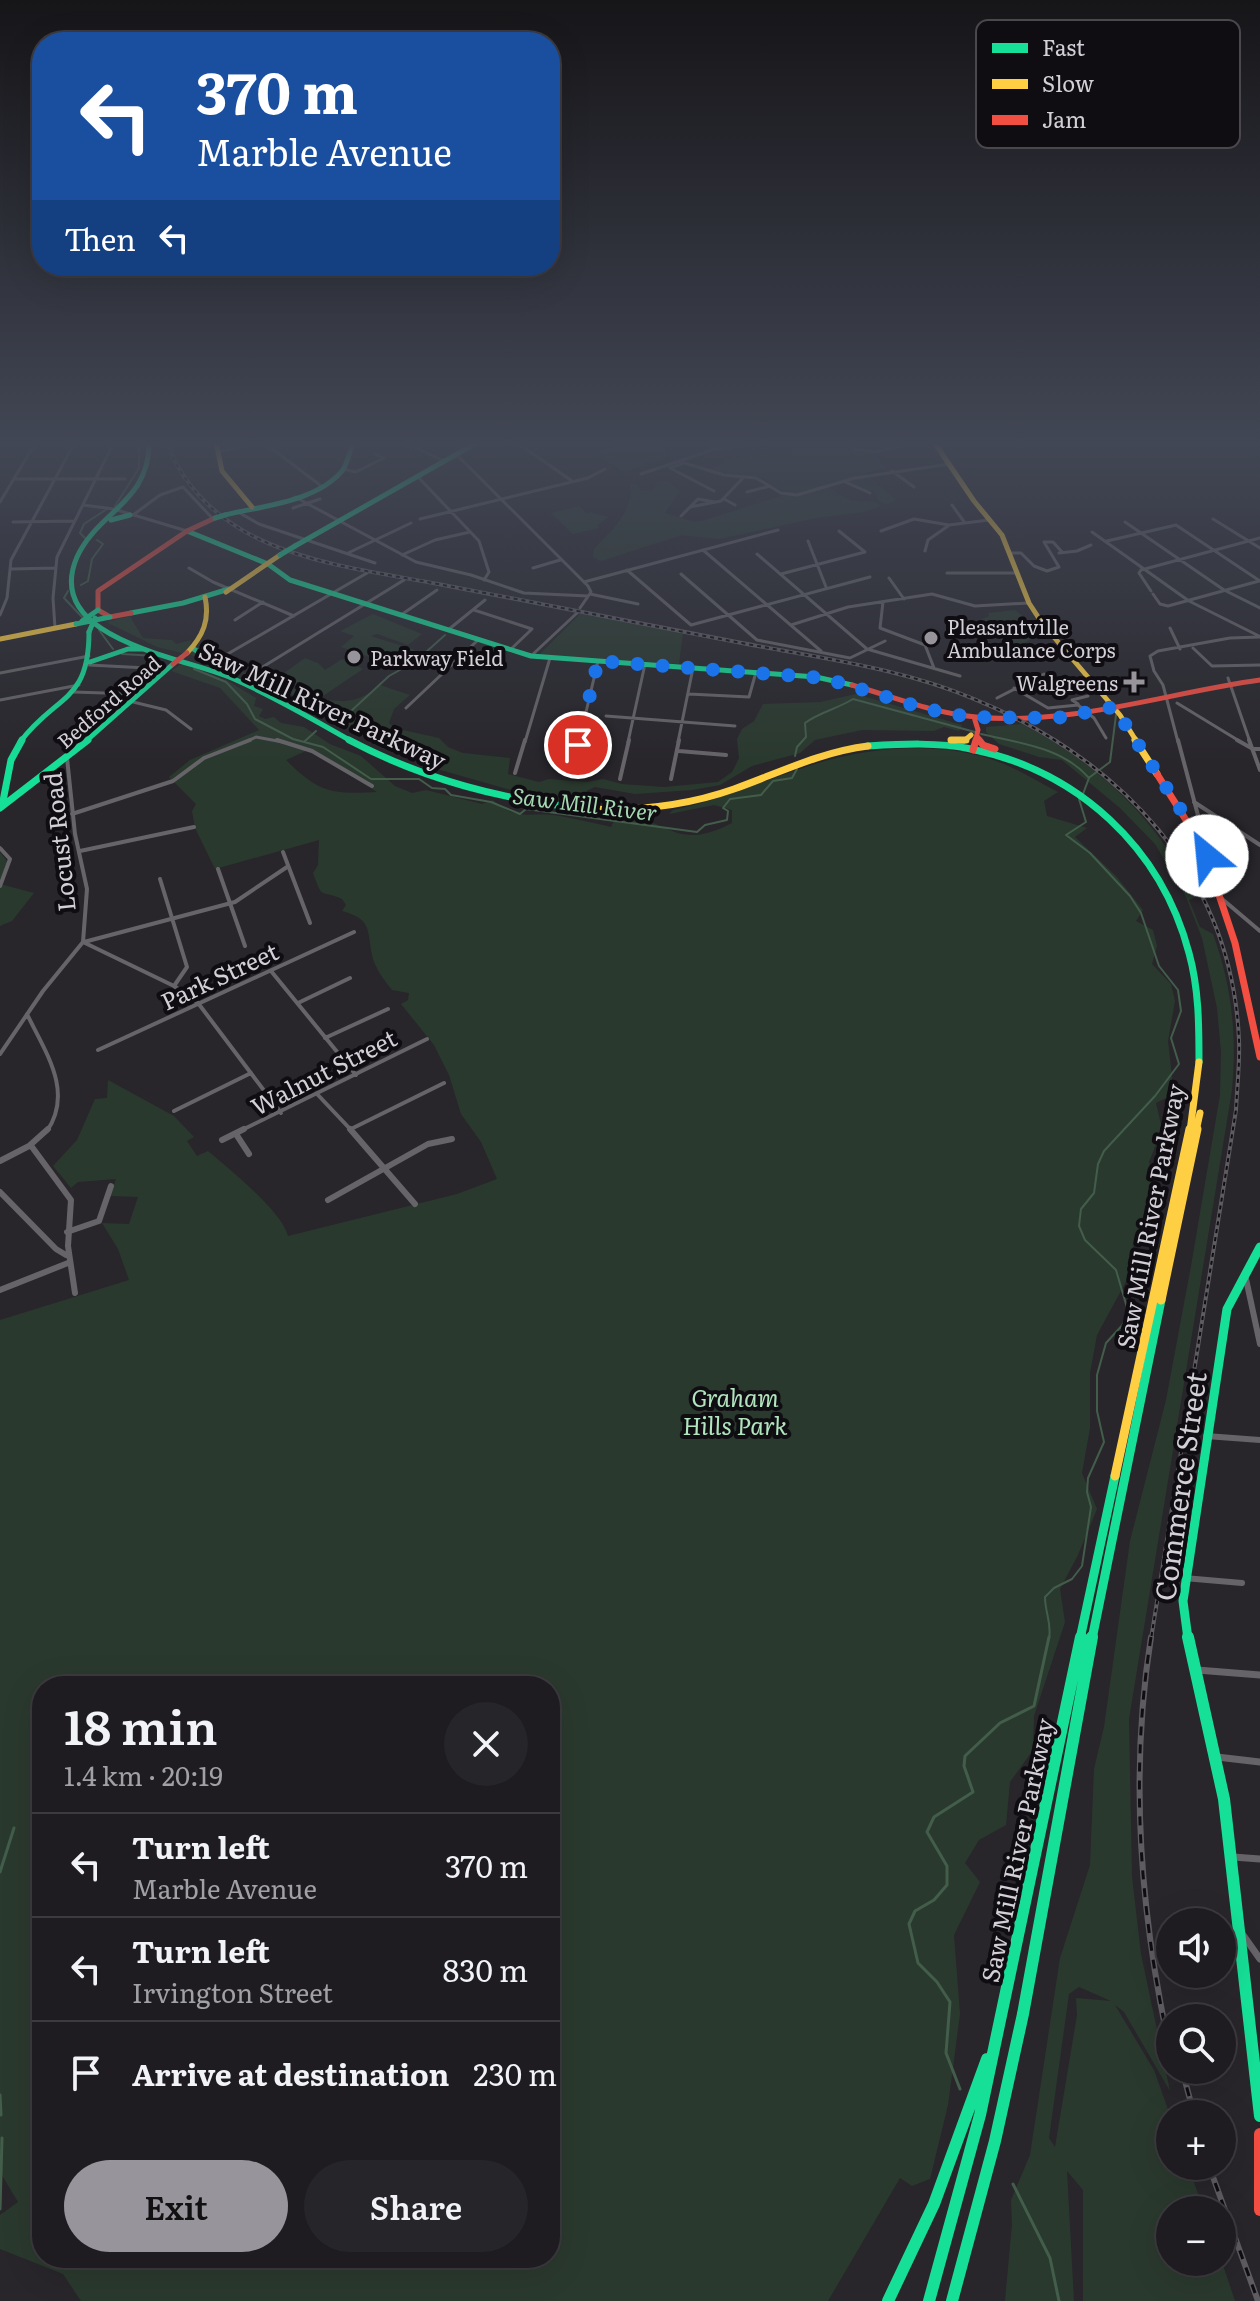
<!DOCTYPE html>
<html lang="en">
<head>
<meta charset="utf-8">
<style>
  body { margin:0; font-family:Literata,serif; background:#262529; color:#f1f3f6; height:100vh; display:flex; flex-direction:column; font-size:30px; white-space:nowrap }
  * { box-sizing:border-box; margin:0 }
  p { font-size:26px; color:#a1a1a5 }
  .icon { flex:none; width:44px; height:44px; fill:none; stroke:currentColor; stroke-width:2; stroke-linecap:round; stroke-linejoin:round }
  .map { position:relative; flex:1; overflow:hidden }
  .drawer { position:absolute; left:32px; top:1676px; width:528px; height:592px; display:flex; flex-direction:column; background:#1e1c20; border-radius:32px; box-shadow:0 8px 32px #0002,0 0 0 2px #3c3a3e }
  .drawer>* { flex:none }
  .hud { position:absolute; left:32px; top:32px; width:528px; height:244px; border-radius:32px; box-shadow:0 8px 32px #0002,0 0 0 2px #3c3a3e; background:#1a4fa0; color:#fff; overflow:hidden }
  .tools { position:absolute; left:1156px; top:1908px; display:grid; gap:16px }
  .tools a { display:grid; place-items:center; width:80px; height:80px; border-radius:50%; background:#1e1c20; box-shadow:0 8px 32px #0002,0 0 0 2px #3c3a3e; font-size:40px }
  .pin { position:absolute; display:grid; place-items:center; width:68px; height:68px; color:#fff; margin:-34px; border:4px solid #fff; border-radius:50%; box-shadow:0 2px 8px #0007 }
  .me { position:absolute; width:88px; margin:-44px; rotate:332deg; stroke-linejoin:round; filter:drop-shadow(0 0 6px #0008) }
  .turn { display:flex; align-items:center; gap:28px; height:168px; padding:0 32px; font-size:36px }
  .turn .icon { width:104px; height:104px; stroke-width:2.5 }
  .turn b { display:block; font-size:56px; line-height:68px }
  .then { display:flex; align-items:center; height:76px; padding:0 32px; background:#0003; gap:16px; font-size:30px }
  .round { display:grid; place-items:center; flex:none; width:84px; height:84px; border-radius:42px; background:#262529 }
  .head { display:flex; align-items:center; justify-content:space-between; height:136px; padding:0 32px }
  h1 { font-size:48px; font-weight:600; line-height:60px }
  .cta { display:flex; gap:16px; margin-top:auto; padding:16px 32px }
  .cta a { flex:1; height:92px; border-radius:48px; background:#97949b; color:#111; font-size:32px; font-weight:600; line-height:92px; text-align:center }
  .cta a+a { background:#262529; color:#f1f3f6 }
  ul { padding:0; list-style:none }
  li { display:flex; align-items:center; gap:24px; height:104px; padding:0 32px; border-top:2px solid #3c3a3e }
  li div { flex:1 }
  li b { display:block; font-size:30px }
  li em { font-style:normal }
  .map>svg:first-child { display:block }
  .green { fill:#2a392e; fill-rule:evenodd }
  .lines { fill:none; stroke-linecap:round; stroke-linejoin:round }
  .stream-far1 { stroke:#435d4b; stroke-width:2 }
  .stream { stroke:#435d4b; stroke-width:3 }
  .street-far3 { stroke:#666468; stroke-width:3 }
  .street-far2 { stroke:#666468; stroke-width:4 }
  .street-far1 { stroke:#666468; stroke-width:6 }
  .street { stroke:#666468; stroke-width:7 }
  .fast-far3 { stroke:#16e098; stroke-width:5 }
  .fast-far2 { stroke:#16e098; stroke-width:7 }
  .fast-far1 { stroke:#16e098; stroke-width:9 }
  .fast { stroke:#16e098; stroke-width:12 }
  .slow-far2 { stroke:#ffcf43; stroke-width:5 }
  .slow-far1 { stroke:#ffcf43; stroke-width:7 }
  .slow { stroke:#ffcf43; stroke-width:9 }
  .jam-far2 { stroke:#f24e42; stroke-width:5 }
  .jam-far1 { stroke:#f24e42; stroke-width:7 }
  .jam { stroke:#f24e42; stroke-width:12 }
  .rail-far1-casing { stroke:#5e5c61; stroke-width:4 }
  .rail-casing { stroke:#5e5c61; stroke-width:6 }
  .rail-far1 { stroke:#100d12; stroke-width:2; stroke-dasharray:4; stroke-linecap:butt }
  .rail { stroke:#100d12; stroke-width:3; stroke-dasharray:9; stroke-linecap:butt }
  .fast-bridge { stroke:#16e098; stroke-width:5 }
  .jam-bridge { stroke:#f24e42; stroke-width:5 }
  .route { stroke:#1a73e8; stroke-width:14; stroke-dasharray:0 25.2 }
  .poi-dot { fill:#97949b; stroke:#100d12; stroke-width:3 }
  .labels { text-anchor:middle; dominant-baseline:central; stroke-width:8; stroke-linejoin:round; paint-order:stroke }
  .far-poi-label { font-size:20px; fill:#d3cfd7; stroke:#100d12; text-anchor:start }
  .far-street-label { font-size:20px; fill:#d3cfd7; stroke:#100d12 }
  .far-water-label { font-size:22px; font-style:italic; fill:#a3d8b1; stroke:#100d12 }
  .street-label { font-size:24px; fill:#d3cfd7; stroke:#100d12 }
  .park-label { font-size:24px; font-style:italic; fill:#b0e5be; stroke:#100d12 }
  .near-street-label { font-size:28px; fill:#d3cfd7; stroke:#100d12 }
  .key { fill:#100d12; stroke:#4a474d; stroke-width:2 }
  .key-label { font-size:22px; fill:#d3cfd7 }
</style>
</head>
<body>
<div class="map">
<svg width="1260" height="2301" viewBox="0 0 1260 2301">
  <rect width="100%" height="100%" fill="#28262b"/>
  <path class="green" d="M605,442H653L665,449L667,456L655,462H643L647,465L624,472L601,457L615,452L602,455L598,452L611,448L619,451Z
    M865,449L887,468L865,473L896,500L886,505L879,501L873,491L861,490L849,482L828,487L851,501L875,502L881,506L864,512L816,518L719,539L682,535L601,561L593,557L594,549C612,530 634,511 630,484H637L640,490L653,491L657,482L667,481L680,491L665,513L694,522L702,521L787,494L763,478L739,476L712,469C751,446 820,453 865,449Z
    M579,506L587,514L590,512L608,517L598,525L599,528L573,534L551,513Z
    M1015,610L1029,621L1014,625L1035,637L1015,648L971,624L989,616L988,613Z
    M373,614L422,634L408,645L377,634L371,636L415,650L395,668L372,662L375,659L341,647L354,636L340,631Z
    M580,614L683,633L679,664L539,655Z
    M130,616L143,638L172,640L176,644L191,640L190,644C207,649 218,661 233,668C247,675 261,677 275,682C312,695 346,716 380,685L410,695L394,709L389,723L394,728L439,738L448,747L463,753L510,758L508,774L539,782L549,779L587,782L603,779L622,784L664,787L718,782L732,772L739,758L737,739L742,729L754,721L763,704L820,702L856,694L962,725L959,731L944,727L934,731L862,730L815,740L800,753L752,766L720,785L692,790L635,794L595,787L586,791L608,801L544,796L507,789L423,765L357,733L329,713L314,710L288,691L258,681L220,662L157,647L106,622Z
    M305,658L318,663L325,670L342,659L363,669L323,696L277,678Z
    M183,663L228,681L256,698L254,706L263,709L259,716L265,719L274,717L281,723L304,727L330,744L361,756L395,786L412,793L426,790L482,804L493,800C517,823 531,811 560,816C577,819 594,823 611,827L617,815C671,818 674,853 732,823V810L714,805L669,814L673,810C722,800 765,780 812,765C870,746 947,740 1004,764C1023,772 1040,783 1058,792L1044,801L1047,816L1087,828L1075,837L1116,876L1143,910L1136,921L1153,930L1157,946L1152,964L1171,984L1175,1001L1168,1041L1174,1094L1156,1103L1162,1129L1149,1162L1157,1193L1131,1252L1129,1276L1097,1335L1090,1373V1428L1082,1473L1097,1509L1078,1555L1060,1589L1065,1622L1034,1716L1033,1750L1010,1782L1006,1825L979,1840L965,1863L980,1882L954,1935L960,2014L948,2105L930,2179L912,2186L900,2178L828,2301H81L63,2274L0,2249V2215L18,2202L0,2172V1320L129,1280L118,1249L102,1223L129,1224L138,1197L110,1196L116,1179L78,1182L71,1188L53,1166L77,1140L95,1099L107,1098L108,1080L174,1116L194,1137L187,1141L197,1156L208,1151C229,1169 282,1211 288,1236L457,1194L497,1179L481,1142L461,1114L449,1075L434,1045L401,1004L408,1000L409,993L392,990C385,981 374,967 372,955C367,930 372,919 342,911L346,905L342,899C320,889 323,901 313,873L318,865L319,840L215,869L195,828L192,811L196,804L169,777L190,760L259,730L220,688L171,671ZM308,750L377,792C333,794 320,794 286,760ZM42,1686H550V2258H42Z
    M1022,724C1097,763 1159,820 1195,897L1189,900L1200,927L1213,934C1232,986 1237,1035 1232,1090L1129,1719L1132,1877L1141,1954L1170,2091L1124,2012L1115,2005L1154,2070L1170,2115V2166H1188L1204,2210H1170V2262H1222L1235,2301H1083V2190L1067,2171L1074,2301H1005L1012,2224L1011,2200L1030,2155L1060,1958L1090,1865L1094,1769L1104,1727L1130,1541L1166,1400L1191,1266L1220,1095L1221,1052L1217,1008L1202,938L1186,897L1155,844L1120,808L1062,760L1039,757L999,744L986,732V727ZM1079,1987L1111,2001L1076,1998L1077,2015L1055,2147L1049,2138L1069,1994Z
    M0,852L7,861L0,884L34,893L12,921L0,926Z"/>
  <g class="lines">
    <path class="stream-far1" d="M115,506L139,468V442
      M85,538L80,533L84,524L107,509
      M81,585L88,581L92,559L103,544L97,540
      M68,591L64,598L82,617
      M99,630L113,649
      M122,654L155,656
      M194,669L226,682L247,704L255,719L293,739L323,747L371,779H419L432,788L445,789L451,795L491,802L520,814L526,809L697,832L705,825L727,820L728,811L723,808L730,799L761,795L773,781L792,778L797,769
      M331,721L350,712L389,676L416,661L445,635
      M981,734C1019,743 1062,747 1089,778L1083,794
      M305,741L316,731
      M795,756L797,747L806,737L805,723C820,712 837,709 853,699L975,732
      M1090,777L1110,762L1116,715
      M1049,1639C1052,1623 1045,1613 1045,1597L1054,1588L1072,1579L1082,1566L1091,1507L1087,1492L1088,1478L1104,1442L1097,1411V1375L1106,1343L1127,1320L1128,1311L1116,1270L1085,1240L1079,1226L1081,1209L1094,1193L1098,1164L1104,1151L1155,1096L1179,1064L1171,1038L1181,1011L1178,990L1159,966L1141,913L1130,896L1090,853L1066,835L1086,822L1079,799"/>
    <path class="stream" d="M0,1872L14,1828
      M960,2089L946,2053L950,2002L937,1982L918,1963L909,1924L915,1911L934,1900L947,1885V1866L927,1832L934,1817L973,1792L964,1766L965,1756L1000,1723L1034,1706L1049,1637
      M0,2095L1,2115
      M1013,2184L1050,2258L1059,2301
      M0,2209L2,2138"/>
    <path class="street-far3" d="M263,442L320,485
      M403,442L444,461
      M516,442L572,481
      M706,442L716,448
      M854,449L876,452L914,442
      M217,452L262,442
      M456,454L588,586L591,592L580,608
      M343,469L356,472L384,458L375,454
      M892,471L914,487
      M641,474L712,450L763,442
      M418,477L479,541L489,572L484,580
      M14,479H125
      M843,481L870,493
      M714,491L670,468L684,463L724,475L756,478L781,493L797,495L855,478L950,464
      M747,492L770,486
      M295,497L416,562L471,575L524,593L588,596
      M724,499L735,505
      M0,502L36,442
      M83,505L114,509
      M952,505L965,523
      M690,507L721,501L742,479
      M293,508L320,499
      M117,510L187,531
      M238,512L259,524L375,563
      M133,515L160,495L183,487L213,519
      M681,516L698,499L714,502
      M420,519L588,478L605,469
      M1213,519L1260,548
      M13,522L74,521
      M1125,522L1224,590L1260,608
      M839,531L865,552
      M881,531L914,519L949,525L989,520
      M1092,532L1189,601L1259,636
      M808,541L826,587
      M1107,541L1176,525L1260,581
      M703,550L821,651
      M925,551L928,540L948,526
      M348,553L411,523
      M1010,553H1021L1034,566L1047,571L1059,567L1044,542H1053L1062,552
      M1059,553L1077,551L1091,545
      M757,554L867,649L960,676
      M402,555L435,540L470,532
      M189,568L213,582L294,616
      M533,568L560,560
      M11,569L55,568
      M627,570L691,625L870,577
      M947,573H1017
      M681,574L757,640L850,658L885,641
      M781,574L865,552
      M889,578L904,599
      M584,582L778,530
      M1151,591L1139,573L1141,570L1260,538
      M590,594L638,604
      M1153,594L1160,604L1168,606L1259,581
      M883,602L880,628L925,645L934,668
      M474,610L532,629L510,650
      M0,615L7,598L11,560L75,442
      M401,615L437,590
      M235,620L263,602
      M791,625L848,607L932,594L975,606L1029,603
      M55,628L53,598L57,557L114,442
      M1170,628L1180,649
      M448,630L485,600
      M1193,648L1212,666L1260,665
      M531,656L577,613
      M219,659L367,573
      M89,665L167,669
      M0,673L89,656
      M251,674L404,580
      M1228,678L1250,742
      M1014,688L1048,708L1078,705L1094,718L1106,738
      M73,692L136,694
      M689,694L749,697L756,672
      M997,698L1044,674
      M0,700L79,685
      M129,701L166,710L191,729
      M1177,703L1241,742
      M1078,704L1072,700L1088,696
      M406,708L478,640
      M606,716L735,726
      M245,742L256,737L283,742
      M525,742L550,658
      M579,742L598,661
      M628,742L645,664
      M678,742L693,668
      M1178,742L1163,685L1154,671L1150,656L1158,651L1230,638L1260,637"/>
    <path class="street-far2" d="M277,740L312,751L372,786
      M1178,740L1200,823L1193,829
      M1237,740L1253,749H1260
      M1249,740L1260,770
      M578,745L579,740
      M679,751L726,755
      M67,758L75,834L87,889L83,942
      M515,773L525,740
      M620,779L629,740
      M671,779L679,740
      M1194,802L1260,845
      M72,814L173,781L204,758L250,740
      M1200,823L1202,844
      M0,848L10,859L0,886
      M80,851L194,827
      M283,852L310,923
      M218,869L245,946
      M160,879L187,967L174,986
      M1221,898L1260,931
      M83,942L174,986L198,1003L281,1113
      M84,942L235,902L287,867
      M271,971L356,1075
      M298,1003L350,978
      M27,1014C45,1052 74,1091 47,1131
      M325,1038L388,1009
      M98,1050L354,932
      M0,1054L43,991L83,942
      M318,1095L352,1131
      M174,1111L251,1073
      M351,1129L444,1083
      M240,1131L427,1039"/>
    <path class="street-far1" d="M350,1129L415,1204
      M236,1134L249,1154
      M222,1140L244,1129
      M32,1147L71,1200L68,1246L75,1293
      M0,1161L29,1146L48,1129
      M0,1192L56,1249L66,1255
      M328,1200L428,1144L452,1139
      M67,1232L99,1221L111,1186
      M1246,1279L1260,1344
      M0,1290L68,1263
      M1206,1436L1260,1440
      M1184,1578L1242,1583"/>
    <path class="street" d="M1197,1670L1260,1675
      M1217,1757L1260,1762
      M1233,1857L1260,1859
      M1243,1935L1260,1959"/>
    <path class="fast-far3" d="M149,442C150,502 98,511 77,557C41,640 186,657 234,679C275,697 314,720 353,742
      M225,515C261,506 316,502 342,471C348,463 350,451 353,442
      M111,520L130,515
      M187,531L268,564L290,580L531,656L816,677L852,685
      M295,546L478,442
      M131,613L183,603L229,589
      M192,648L234,674
      M90,662L128,649H142
      M20,742C56,694 89,703 89,632
      M85,742L173,664"/>
    <path class="fast-far2" d="M349,740C425,780 503,800 588,809
      M868,746C902,744 938,742 971,749C1078,771 1161,847 1189,953C1199,989 1199,1026 1199,1062
      M2,806L11,760L22,740
      M0,808L88,740"/>
    <path class="fast-far1" d="M1080,1639L1115,1476
      M1092,1639L1161,1300
      M1188,1639L1183,1601L1227,1309L1260,1247"/>
    <path class="fast" d="M1188,1637L1224,1799L1260,2116
      M888,2301L934,2204L987,2059
      M929,2301L980,2115L1081,1637
      M952,2301L995,2141L1023,2014L1092,1637"/>
    <path class="slow-far2" d="M216,442L222,471L252,507
      M934,442L974,501L1002,535L1029,603L1042,623L1120,715L1137,742
      M226,592L280,555
      M0,639L76,624
      M187,653C203,636 210,620 205,597
      M951,740L964,741L971,735"/>
    <path class="slow-far1" d="M951,740H966
      M1135,740L1157,774
      M588,809C638,811 686,806 734,789C779,773 820,752 868,746
      M1190,1131L1199,1062
      M1196,1131L1200,1113"/>
    <path class="slow" d="M1161,1300L1197,1129
      M1115,1476L1190,1129"/>
    <path class="jam-far2" d="M131,613L110,617L98,610V591L187,531L215,518
      M852,685C894,697 932,713 976,717C1071,726 1166,693 1260,680
      M974,717L978,730L975,742
      M977,736L981,742"/>
    <path class="jam-far1" d="M979,740L983,745L995,749
      M973,750L976,740
      M1157,774L1203,847L1235,943L1260,1057"/>
    <path class="jam" d="M1260,2134V2210"/>
    <g class="rail-far1-casing">
      <path id="rail-far1" d="M166,442C211,555 333,564 438,584C539,603 641,624 742,643C819,658 901,668 974,699C1120,759 1232,875 1239,1040C1240,1063 1237,1087 1236,1110L1151,1639"/>
    </g>
    <g class="rail-casing">
      <path id="rail" d="M1151,1637C1129,1776 1140,1914 1170,2050
        M1182,2070L1194,2114
        M1209,2166L1258,2301"/>
    </g>
    <use href="#rail-far1" class="rail-far1"/>
    <use href="#rail" class="rail"/>
    <path class="fast-bridge" d="M215,518L225,515
      M280,555L295,546
      M82,621L98,610
      M76,624L110,617
      M89,632L95,618"/>
    <path class="jam-bridge" d="M173,664L187,653"/>
  </g>
  <linearGradient id="sky" x2="0" y2="1"><stop stop-color="#161518"/><stop offset="0.58" stop-color="#424755"/><stop offset="1" stop-color="#424755" stop-opacity="0"/></linearGradient>
  <rect width="1260" height="764" fill="url(#sky)"/>
  <g class="lines">
    <path class="route" d="M578,745L598,661L824,678L926,709L969,717L1057,718L1114,707L1190,824L1207,856"/>
  </g>
  <g class="poi-dot">
    <circle cx="931" cy="638" r="8"/>
    <circle cx="354" cy="657" r="8"/>
    <path d="M1130 670h8v8h8v8h-8v8h-8v-8h-8v-8h8z"/>
  </g>
  <g class="labels">
    <g class="far-poi-label">
      <text x="947" y="626">Pleasantville<tspan x="947" dy="23">Ambulance Corps</tspan></text>
      <text x="370" y="657">Parkway Field</text>
      <text x="1118" y="682" text-anchor="end">Walgreens</text>
    </g>
    <g class="far-street-label">
      <text transform="translate(108 701) rotate(-41)">Bedford Road</text>
    </g>
    <g class="far-water-label">
      <text transform="translate(585 803) rotate(7)">Saw Mill River</text>
    </g>
    <g class="street-label">
      <text transform="translate(323 704) rotate(25)">Saw Mill River Parkway</text>
      <text transform="translate(58 842) rotate(-96)">Locust Road</text>
      <text transform="translate(219 975) rotate(-25)">Park Street</text>
      <text transform="translate(323 1071) rotate(-27)">Walnut Street</text>
      <text transform="translate(1149 1216) rotate(-79)">Saw Mill River Parkway</text>
      <text transform="translate(1016 1850) rotate(-78)">Saw Mill River Parkway</text>
    </g>
    <g class="park-label">
      <text x="735" y="1396">Graham<tspan x="735" dy="28">Hills Park</tspan></text>
    </g>
    <g class="near-street-label">
      <text transform="translate(1179 1486) rotate(-82)">Commerce Street</text>
    </g>
  </g>
  <rect x="976" y="20" width="264" height="128" rx="12" class="key"/>
  <rect x="992" y="43" width="36" height="10" fill="#16e098"/>
  <rect x="992" y="79" width="36" height="10" fill="#ffcf43"/>
  <rect x="992" y="115" width="36" height="10" fill="#f24e42"/>
  <g class="key-label">
    <text x="1042" y="56">Fast</text>
    <text x="1042" y="92">Slow</text>
    <text x="1042" y="128">Jam</text>
  </g>
</svg>
<div class="tools">
<a><svg class="icon" aria-label="sound" viewBox="0 0 24 24"><path d="M4 9h4l5-4v14l-5-4H4zM17 9q2 3 0 6"/></svg></a>
<a><svg class="icon" aria-label="search" viewBox="0 0 24 24"><circle cx="10" cy="10" r="6"/><path d="M15 15l6 6"/></svg></a>
<a>+</a>
<a>−</a>
</div>
<div class="pin" style="left:578px;top:745px;background:#d93025"><svg class="icon" aria-label="arrive" viewBox="0 0 24 24"><path d="M6 21V4h12l-3 4 3 4H6"/></svg></div>
<svg class="me" style="left:1207px;top:856px" viewBox="-20 -20 40 40"><circle r="19" fill="#fff"/><path d="M0-13L10 11 0 6-10 11z" fill="#1a73e8"/></svg>
<div class="hud">
<div class="turn"><svg class="icon" aria-label="left" viewBox="0 0 24 24"><path d="M17 20v-9H6M10 6l-5 5 5 5"/></svg><div><b>370 m</b>Marble Avenue</div></div>
<div class="then">Then<svg class="icon" aria-label="left" viewBox="0 0 24 24"><path d="M17 20v-9H6M10 6l-5 5 5 5"/></svg></div>
</div>
<section class="drawer">
<div class="head"><div><h1>18 min</h1><p>1.4 km · 20:19</p></div><a class="round"><svg class="icon" aria-label="close" viewBox="0 0 24 24"><path d="M6 6l12 12M18 6L6 18"/></svg></a></div>
<ul>
<li><svg class="icon" aria-label="left" viewBox="0 0 24 24"><path d="M17 20v-9H6M10 6l-5 5 5 5"/></svg><div><b>Turn left</b><p>Marble Avenue</p></div><em>370 m</em></li>
<li><svg class="icon" aria-label="left" viewBox="0 0 24 24"><path d="M17 20v-9H6M10 6l-5 5 5 5"/></svg><div><b>Turn left</b><p>Irvington Street</p></div><em>830 m</em></li>
<li><svg class="icon" aria-label="arrive" viewBox="0 0 24 24"><path d="M6 21V4h12l-3 4 3 4H6"/></svg><div><b>Arrive at destination</b></div><em>230 m</em></li>
</ul>
<div class="cta"><a>Exit</a><a>Share</a></div>
</section>
</div>
</body>
</html>
